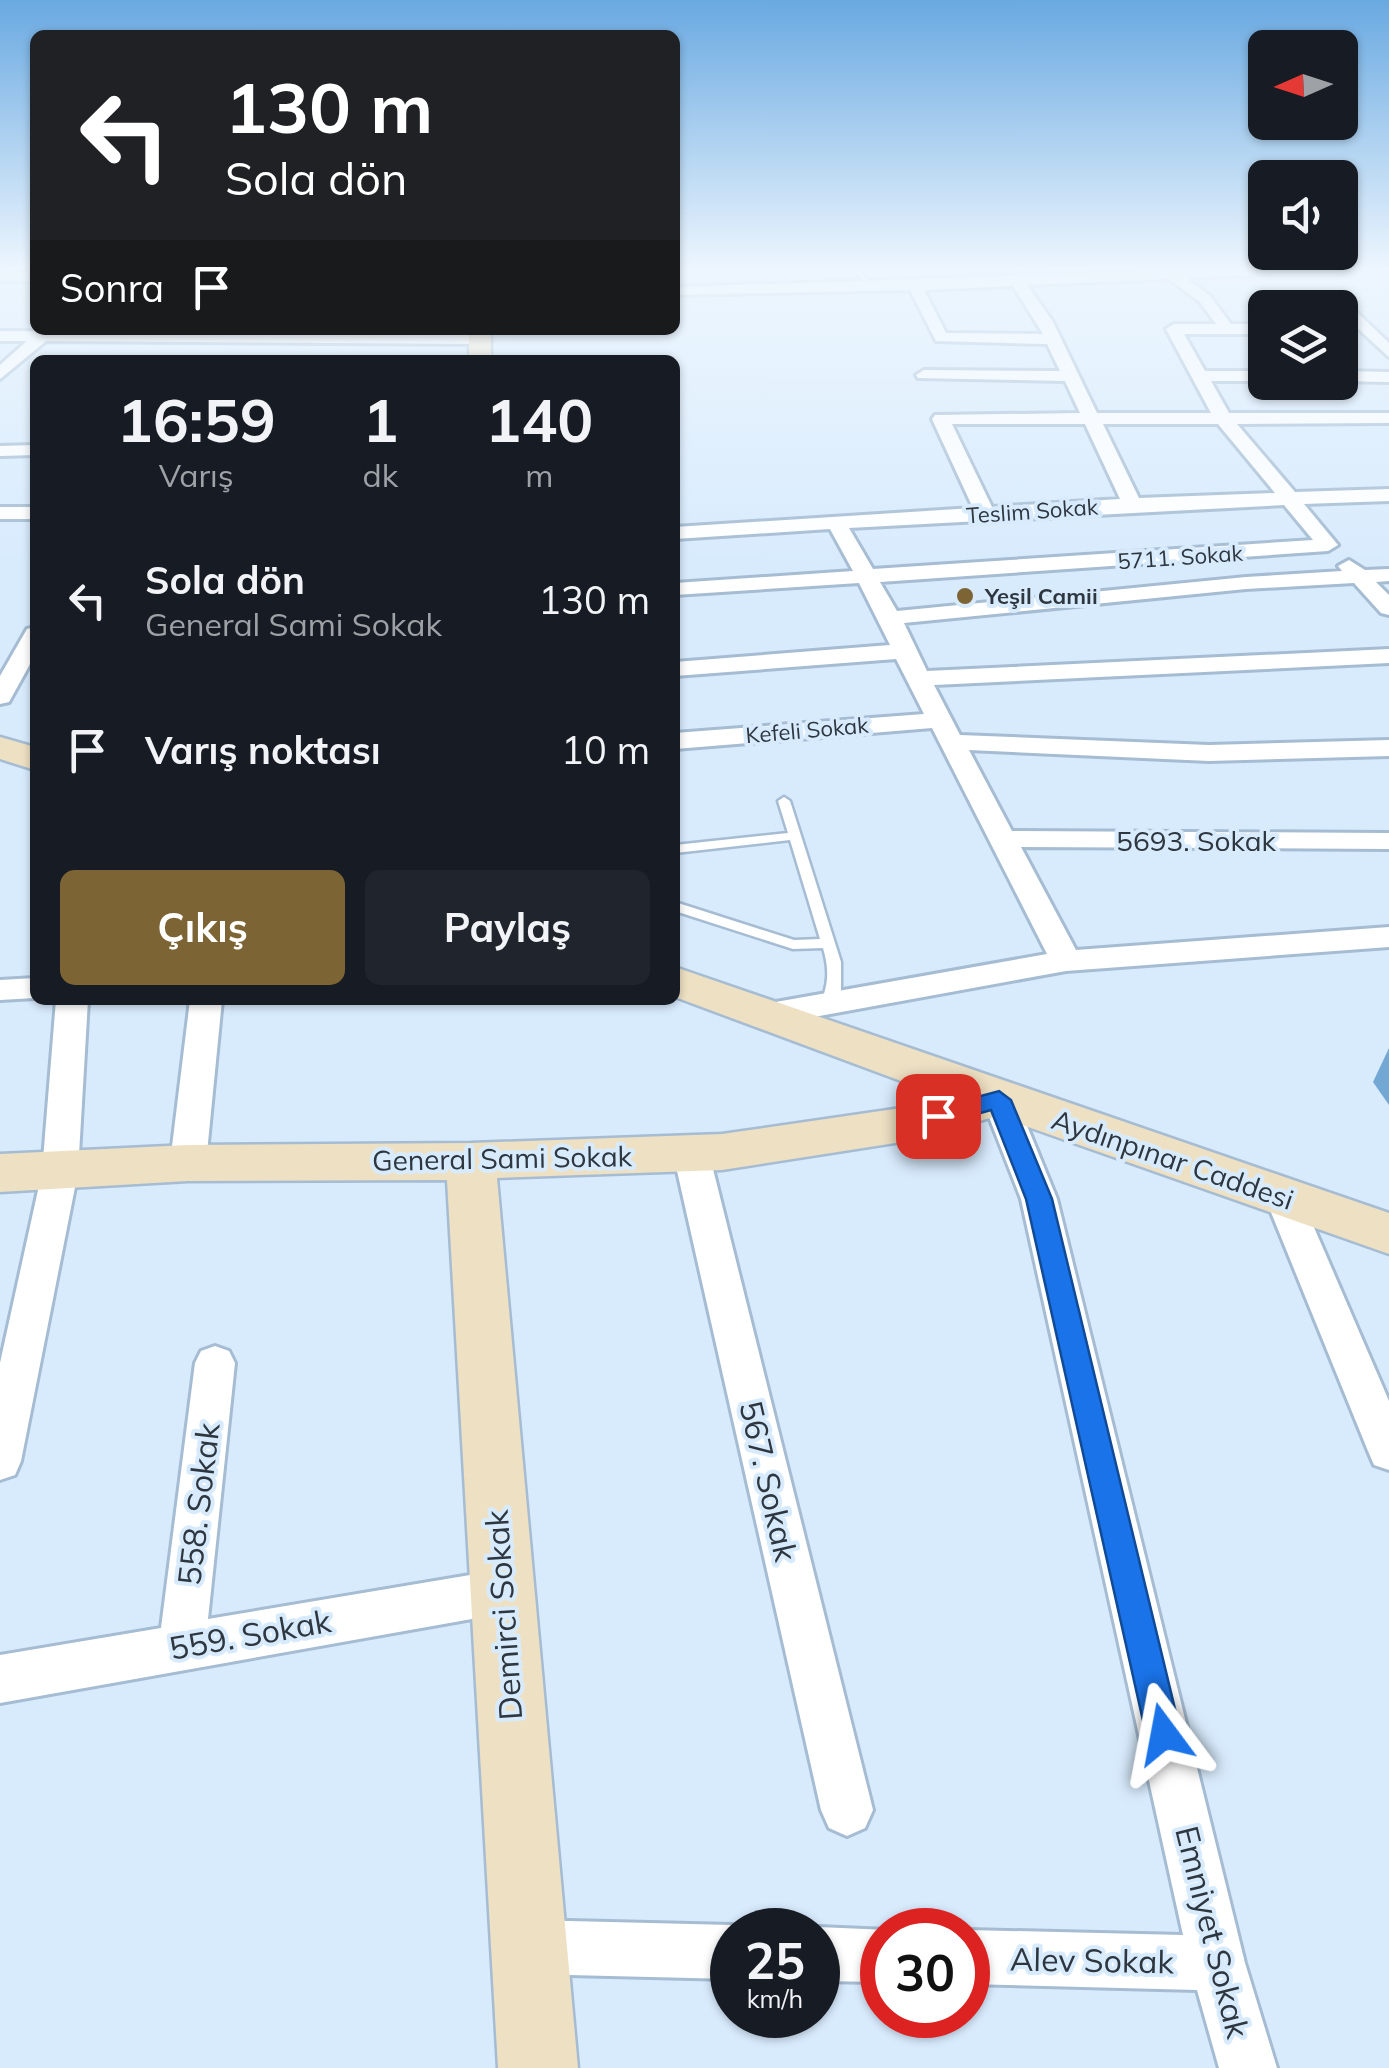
<!DOCTYPE html>
<html lang="tr">
<head>
<meta charset="utf-8">
<style>
  body { margin:0; font-family:Mulish,sans-serif; background:#20242c; color:#f1f3f6; height:100vh; display:flex; flex-direction:column; font-size:38px; white-space:nowrap }
  * { box-sizing:border-box; margin:0 }
  p { font-size:32px; color:#9ea1a6 }
  .icon { flex:none; width:55px; height:55px; fill:none; stroke:currentColor; stroke-width:2; stroke-linecap:round; stroke-linejoin:round }
  .map { position:relative; flex:1; overflow:hidden }
  .panel { position:absolute; left:30px; top:355px; width:650px; height:650px; display:flex; flex-direction:column; background:#171b24; border-radius:15px; box-shadow:0 2px 8px #0004 }
  .panel>* { flex:none }
  .hud { position:absolute; left:30px; top:30px; width:650px; height:305px; border-radius:15px; box-shadow:0 2px 8px #0004; background:#202124; color:#fff; overflow:hidden }
  .needle { width:65px; rotate:267deg }
  .tools { position:absolute; left:1248px; top:30px; display:grid; gap:20px }
  .tools a { display:grid; place-items:center; width:110px; height:110px; border-radius:15px; background:#171b24; box-shadow:0 2px 8px #0004; font-size:50px }
  .speed { position:absolute; left:710px; top:1908px; display:flex; gap:20px; font-size:50px; font-weight:700; text-align:center }
  .speed>* { display:grid; place-content:center; width:130px; height:130px; border-radius:50%; background:#171b24; box-shadow:0 2px 8px #0004; line-height:1 }
  .speed small { font-size:25px; font-weight:400 }
  .speed .limit { border:15px solid #d22; background:#fff; color:#111 }
  .pin { position:absolute; display:grid; place-items:center; width:85px; height:85px; color:#fff; margin:-42px; border-radius:20px; box-shadow:0 5px 15px #0006 }
  .me { position:absolute; width:110px; margin:-55px; rotate:347deg; stroke-linejoin:round; filter:drop-shadow(0 0 8px #0008) }
  .turn { display:flex; align-items:center; gap:35px; height:210px; padding:0 30px; font-size:45px }
  .turn .icon { width:130px; height:130px; stroke-width:2.5 }
  .turn b { display:block; font-size:70px; line-height:85px }
  .then { display:flex; align-items:center; height:95px; padding:0 30px; background:#0003; gap:20px; font-size:38px }
  .eta { display:flex; justify-content:space-evenly; align-items:center; height:170px; text-align:center }
  .eta b { font-size:60px; font-weight:700; line-height:70px }
  .action { display:flex; gap:20px; margin-top:auto; padding:20px 30px }
  .action a { flex:1; height:115px; border-radius:15px; background:#7d6435; color:#fff; font-size:40px; font-weight:700; line-height:115px; text-align:center }
  .action a+a { background:#20242c; color:#f1f3f6 }
  ul { padding:0; list-style:none }
  li { display:flex; align-items:center; gap:30px; height:150px; padding:0 30px }
  li div { flex:1 }
  li b { display:block; font-size:38px }
  li em { font-style:normal }
  .map>svg:first-child { display:block }
  .lines { fill:none; stroke-linecap:round; stroke-linejoin:round }
  .lane-casing { stroke:#a5bcd2; stroke-width:5 }
  .street-casing { stroke:#a5bcd2; stroke-width:6 }
  .secondary-casing { stroke:#a5bcd2; stroke-width:5 }
  .lane { fill:#fff; fill-rule:evenodd }
  .street { fill:#fff; fill-rule:evenodd }
  .secondary { fill:#eee0c3; fill-rule:evenodd }
  .wall { fill:#73a7d4 }
  .route { fill:#1a73e8; stroke:#114b97; stroke-width:2.5 }
  .poi-dot { fill:#7d6435; stroke:#d8ebfd; stroke-width:4 }
  .labels { text-anchor:middle; dominant-baseline:central; stroke-width:8; stroke-linejoin:round; paint-order:stroke }
  .far-street-label { font-size:22px; fill:#2e3740; stroke:#d8ebfd }
  .far-poi-label { font-size:22px; font-weight:bold; fill:#2e3740; stroke:#d8ebfd; text-anchor:start }
  .street-label { font-size:28px; fill:#2e3740; stroke:#d8ebfd }
  .near-street-label { font-size:32px; fill:#2e3740; stroke:#d8ebfd }
</style>
</head>
<body>
<div class="map">
<svg width="1389" height="2068" viewBox="0 0 1389 2068">
  <rect width="100%" height="100%" fill="#d8ebfd"/>
  <g class="lines">
    <g class="lane-casing">
      <path id="lane" d="M855,271H861L873,288H869Z
        M784,797L790,801L841,962V990L832,1007L827,1009L820,1004C829,985 829,968 823,948L793,949L675,911V902L794,940L820,939L790,840L675,853V845L788,833L778,801Z"/>
    </g>
    <g class="street-casing">
      <path id="street" d="M1160,271H1259L1252,275L1186,278L1210,296L1231,324H1265V334H1184L1205,371H1265V381H1211L1229,413H1389V423L1237,424L1295,492L1389,489V501L1304,504L1338,545L1328,551L880,582L897,611L1246,577L1342,571L1338,566L1349,560L1365,570L1389,569V581L1376,582L1389,595V615L1381,613L1354,583L1246,589L904,623L927,671L1389,649V663L934,685L960,735L1209,745L1389,740V756L1209,761L969,750L1012,831L1389,833V849L1021,847L1076,950L1389,927V947L1066,971L770,1025L759,1022L754,1014L759,1006L770,1003L1047,954L932,728L675,749V733L924,714L896,659L675,676V662L890,645L859,583L675,595V583L853,571L830,529L675,539V527L973,508L932,419L935,415L1080,413L1065,381L918,378L916,375L924,370L1060,371L1047,344L936,341L910,290L675,295V287ZM1169,279L1200,302L1216,324H1174L1166,329L1211,413H1097L1053,322L1027,285ZM1013,286L1043,334L946,333L924,290ZM952,424H1085L1120,499L992,507ZM1103,424H1218L1275,493L1139,498ZM1284,505L1313,540L873,569L849,528Z
        M0,273H35V281H0Z
        M1333,299H1343L1389,343V357L1340,312V308L1333,305Z
        M0,331L480,334L488,339L480,344L46,341L0,379V365L27,341H0Z
        M1340,371L1389,372V382L1340,381Z
        M35,445V455L0,456V446Z
        M0,507H35V519H0Z
        M35,627V655L9,702L0,704V676L27,629Z
        M35,978V998L0,1000V980Z
        M56,1000H88L78,1172L21,1461L15,1475L0,1480V1363L42,1172Z
        M190,1000H222L206,1163L201,1172L188,1176L175,1172L170,1163Z
        M999,1087L1011,1090L1016,1099L1057,1199L1245,1963L1277,2068H1219L1197,1990L968,1984V1930L1183,1935L1021,1199L982,1099L987,1090Z
        M691,1140L704,1144L709,1153L873,1810L865,1828L847,1836L829,1828L821,1810L673,1153L678,1144Z
        M1282,1181L1295,1185L1300,1195L1389,1401V1470L1374,1465L1368,1451L1264,1195L1269,1185Z
        M215,1346L229,1351L235,1363L208,1619L500,1570L516,1576L523,1592L516,1608L500,1614L0,1703V1655L161,1628L195,1363L201,1351Z
        M528,1920L732,1925L745,1930H732V1979L528,1974L509,1966L501,1947L509,1928Z
        M818,1927L888,1930H882V1982L818,1981V1930H810Z"/>
    </g>
    <g class="secondary-casing">
      <path id="secondary" d="M0,271H13L0,278Z
        M469,330H491V360H469Z
        M0,737L35,747V770L0,759Z
        M675,967L1389,1213V1254L997,1116L908,1141L722,1170L497,1178L578,2068H498L447,1180L188,1181L0,1192V1154L188,1145L471,1143L722,1134L908,1107L944,1097L675,997Z"/>
    </g>
    <use href="#lane" class="lane"/>
    <use href="#street" class="street"/>
    <use href="#secondary" class="secondary"/>
  </g>
  <path class="wall" d="M1389,1048V1105L1373,1082Z"/>
  <linearGradient id="sky" x2="0" y2="1"><stop stop-color="#69a9e1"/><stop offset="0.48" stop-color="#edf6fe"/><stop offset="1" stop-color="#edf6fe" stop-opacity="0"/></linearGradient>
  <rect width="1389" height="560" fill="url(#sky)"/>
  <path class="route" d="M999,1091L1011,1100L1052,1199L1181,1734L1176,1746L1164,1751L1151,1746L1146,1734L1026,1199L991,1110L938,1125L926,1116L929,1110Z"/>
  <circle class="poi-dot" cx="965" cy="596" r="10"/>
  <g class="labels">
    <g class="far-street-label">
      <text transform="translate(1032 511) rotate(-4)">Teslim Sokak</text>
      <text transform="translate(1180 557) rotate(-4)">5711. Sokak</text>
      <text transform="translate(807 730) rotate(-5)">Kefeli Sokak</text>
    </g>
    <g class="far-poi-label">
      <text x="985" y="596">Yeşil Camii</text>
    </g>
    <g class="street-label">
      <text x="1196" y="840">5693. Sokak</text>
      <text transform="translate(502 1158) rotate(-1)">General Sami Sokak</text>
      <text transform="translate(1173 1159) rotate(19)">Aydınpınar Caddesi</text>
    </g>
    <g class="near-street-label">
      <text transform="translate(769 1481) rotate(77)">567. Sokak</text>
      <text transform="translate(198 1504) rotate(-83)">558. Sokak</text>
      <text transform="translate(503 1615) rotate(-94)">Demirci Sokak</text>
      <text transform="translate(250 1634) rotate(-10)">559. Sokak</text>
      <text transform="translate(1213 1932) rotate(76)">Emniyet Sokak</text>
      <text transform="translate(1092 1960) rotate(1)">Alev Sokak</text>
    </g>
  </g>
</svg>
<div class="tools">
<a><svg class="needle" viewBox="-14 -14 28 28"><path d="M0-13l5 13h-10z" fill="#e53935"/><path d="M0 13l5-13h-10z" fill="#9ea1a6"/></svg></a>
<a><svg class="icon" aria-label="sound" viewBox="0 0 24 24"><path d="M4 9h4l5-4v14l-5-4H4zM17 9q2 3 0 6"/></svg></a>
<a><svg class="icon" aria-label="layers" viewBox="0 0 24 24"><path d="M12 4l9 5-9 5-9-5zM3 14l9 5 9-5"/></svg></a>
</div>
<div class="speed"><div>25<small>km/h</small></div><div class="limit">30</div></div>
<div class="pin" style="left:938px;top:1116px;background:#d93025"><svg class="icon" aria-label="arrive" viewBox="0 0 24 24"><path d="M6 21V4h12l-3 4 3 4H6"/></svg></div>
<svg class="me" style="left:1164px;top:1734px" viewBox="-20 -20 40 40"><path d="M0-17L14 15 0 8-14 15z" fill="#1a73e8" stroke="#fff" stroke-width="4"/></svg>
<div class="hud">
<div class="turn"><svg class="icon" aria-label="left" viewBox="0 0 24 24"><path d="M17 20v-9H6M10 6l-5 5 5 5"/></svg><div><b>130 m</b>Sola dön</div></div>
<div class="then">Sonra<svg class="icon" aria-label="arrive" viewBox="0 0 24 24"><path d="M6 21V4h12l-3 4 3 4H6"/></svg></div>
</div>
<section class="panel">
<div class="eta">
<div><b>16:59</b><p>Varış</p></div>
<div><b>1</b><p>dk</p></div>
<div><b>140</b><p>m</p></div>
</div>
<ul>
<li><svg class="icon" aria-label="left" viewBox="0 0 24 24"><path d="M17 20v-9H6M10 6l-5 5 5 5"/></svg><div><b>Sola dön</b><p>General Sami Sokak</p></div><em>130 m</em></li>
<li><svg class="icon" aria-label="arrive" viewBox="0 0 24 24"><path d="M6 21V4h12l-3 4 3 4H6"/></svg><div><b>Varış noktası</b></div><em>10 m</em></li>
</ul>
<div class="action"><a>Çıkış</a><a>Paylaş</a></div>
</section>
</div>
</body>
</html>
